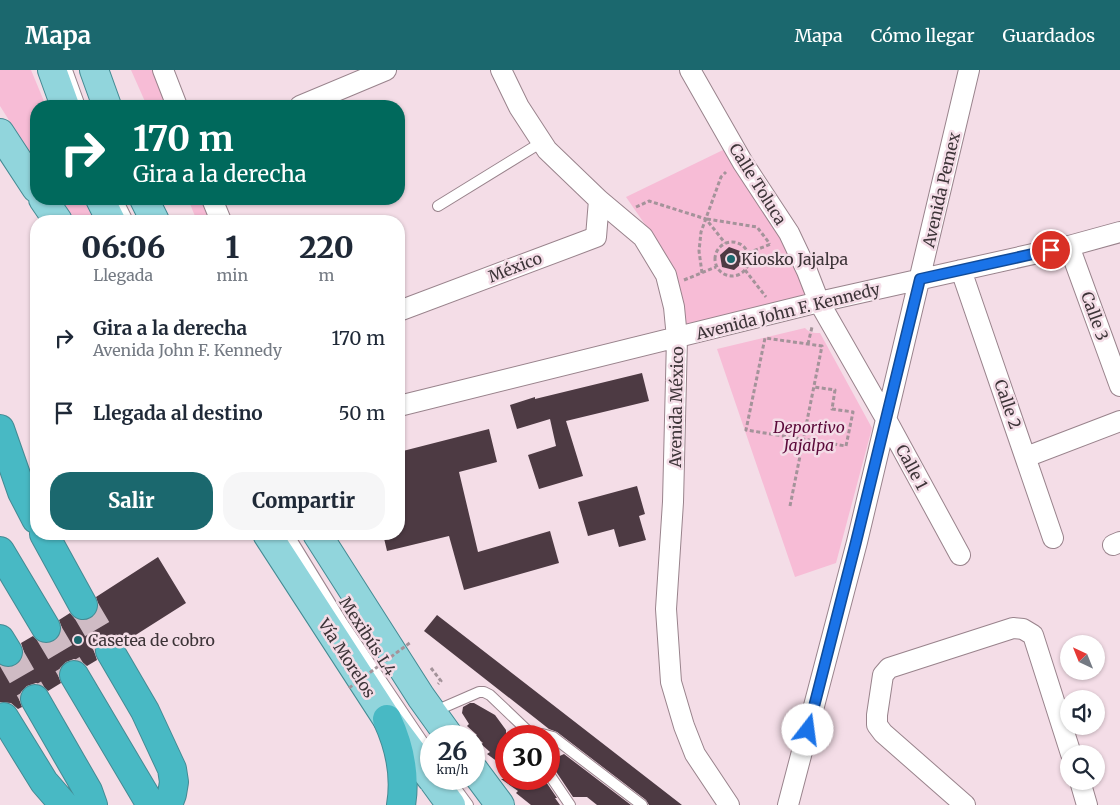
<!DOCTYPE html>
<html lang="es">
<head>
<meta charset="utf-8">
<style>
  body { margin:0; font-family:Merriweather,serif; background:#f6f6f7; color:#1f2937; height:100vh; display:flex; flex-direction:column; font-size:19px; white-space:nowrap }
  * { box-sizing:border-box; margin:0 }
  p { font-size:16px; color:#747a83 }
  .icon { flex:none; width:28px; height:28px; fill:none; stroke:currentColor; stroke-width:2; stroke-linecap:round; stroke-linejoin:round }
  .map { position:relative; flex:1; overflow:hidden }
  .side { position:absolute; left:30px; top:145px; width:375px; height:325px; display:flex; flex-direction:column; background:#fff; border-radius:20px; box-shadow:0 1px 4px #0004 }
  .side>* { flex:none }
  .top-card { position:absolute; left:30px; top:30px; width:375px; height:105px; border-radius:20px; box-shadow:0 1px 4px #0004; background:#00695c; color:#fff; overflow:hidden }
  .needle { width:32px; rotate:317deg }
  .fabs { position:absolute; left:1060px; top:565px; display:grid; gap:10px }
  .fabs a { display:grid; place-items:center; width:45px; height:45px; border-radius:50%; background:#fff; box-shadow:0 1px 4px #0004; font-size:25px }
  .speed { position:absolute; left:420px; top:655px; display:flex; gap:10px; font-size:25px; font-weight:700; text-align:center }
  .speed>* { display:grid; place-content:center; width:65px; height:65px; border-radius:50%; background:#fff; box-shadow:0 1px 4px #0004; line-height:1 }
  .speed small { font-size:12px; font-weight:400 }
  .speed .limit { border:8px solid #d22; background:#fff; color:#111 }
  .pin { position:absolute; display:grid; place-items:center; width:42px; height:42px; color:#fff; margin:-21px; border:2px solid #fff; border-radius:50%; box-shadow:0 1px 5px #0007 }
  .me { position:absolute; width:55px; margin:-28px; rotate:15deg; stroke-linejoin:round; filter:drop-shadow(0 0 4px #0008) }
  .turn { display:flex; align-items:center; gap:18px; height:105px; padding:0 20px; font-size:22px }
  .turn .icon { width:65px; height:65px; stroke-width:2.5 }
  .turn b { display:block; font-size:35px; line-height:42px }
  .eta { display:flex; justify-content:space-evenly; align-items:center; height:85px; text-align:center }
  .eta b { font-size:30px; font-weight:800; line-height:35px }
  .primary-button { display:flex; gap:10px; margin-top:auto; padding:10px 20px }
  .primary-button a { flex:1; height:58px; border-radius:20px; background:#1b686e; color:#fff; font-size:20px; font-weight:800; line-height:58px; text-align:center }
  .primary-button a+a { background:#f6f6f7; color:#1f2937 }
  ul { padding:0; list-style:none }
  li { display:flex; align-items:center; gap:15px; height:75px; padding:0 20px }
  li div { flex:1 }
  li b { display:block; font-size:19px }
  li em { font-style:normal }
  header { display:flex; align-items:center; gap:30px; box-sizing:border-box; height:70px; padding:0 25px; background:#1b686e; color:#fff }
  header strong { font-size:24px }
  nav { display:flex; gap:28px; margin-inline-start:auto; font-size:18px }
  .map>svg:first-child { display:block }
  .green { fill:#f7bcd6 }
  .building { fill:#4d3a43 }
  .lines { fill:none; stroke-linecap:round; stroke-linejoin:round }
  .motorway-tunnel { stroke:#cfbbc4; stroke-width:28; stroke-dasharray:28 14; stroke-linecap:butt }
  .service-casing { stroke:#99838c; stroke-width:12 }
  .minor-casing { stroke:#99838c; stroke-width:22 }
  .primary-casing { stroke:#448a93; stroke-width:30 }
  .motorway-casing { stroke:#448a93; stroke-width:30 }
  .path { stroke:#a4939a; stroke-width:3; stroke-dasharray:4 2.5; stroke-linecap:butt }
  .service { stroke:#fff; stroke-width:10 }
  .minor { stroke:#fff; stroke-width:20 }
  .primary { stroke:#91d5dc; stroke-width:28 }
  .motorway { stroke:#48b9c4; stroke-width:28 }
  .path-bridge { stroke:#a4939a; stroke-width:3; stroke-dasharray:4 2.5; stroke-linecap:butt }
  .route-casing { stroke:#114b97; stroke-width:12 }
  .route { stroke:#1a73e8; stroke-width:9 }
  .poi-dot { fill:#1b686e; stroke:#f4dde7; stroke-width:2 }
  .labels { text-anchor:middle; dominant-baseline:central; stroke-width:5; stroke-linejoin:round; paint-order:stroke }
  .street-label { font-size:16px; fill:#3d3438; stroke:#f4dde7 }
  .poi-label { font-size:16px; fill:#3d3438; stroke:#f4dde7; text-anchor:start }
  .park-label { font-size:16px; font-style:italic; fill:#5b0a3a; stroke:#f4dde7 }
</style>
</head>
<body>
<header>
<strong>Mapa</strong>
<nav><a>Mapa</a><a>Cómo llegar</a><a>Guardados</a></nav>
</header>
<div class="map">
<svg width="1120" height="735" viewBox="0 0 1120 735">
  <rect width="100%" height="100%" fill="#f4dde7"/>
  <path class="green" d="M0,0H31L46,36H36V93L0,36Z
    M131,0H157L169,36H147Z
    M723,80C751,116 788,161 801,205C803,212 804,220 805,228L685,259L651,163L626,127Z
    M59,129H85L95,151H73Z
    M188,129H201L209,151H197Z
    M805,258C810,263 814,263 820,263L872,358L836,493L795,507L717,279Z"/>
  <path class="building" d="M729,177L740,181L742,193L734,200L722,197L720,185Z
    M642,303L649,331L566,351L583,406L539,419L528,385L556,376L550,349L517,359L510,335L535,327V329Z
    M489,359L497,392L459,402L478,482L550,461L559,493L464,520L449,466L387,481L383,464H399V382Z
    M637,416L645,444L639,446L646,470L619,477L614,459L588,466L578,432Z
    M158,487L186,533L123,573L118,568L110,565L102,568L97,573L94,581L97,590L87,596L81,591L74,589L66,592L60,598L58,605L61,613L48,621L42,615L36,613L27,616L21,622L19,629L22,637L18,639L11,633L0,632V595L8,598L17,595L22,589L24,582L21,573L33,566L38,571L46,574L54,571L60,565L62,558L59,550L70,543L75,549L82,551L91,548L97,543L99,536L96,527Z
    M437,545L682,735H649L646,730L557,662L549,659L424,561Z
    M470,633H474L495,645L506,660V698L487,684L490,682L481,674L483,673L475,666L477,665L467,656L469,654L462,643L463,637Z
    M564,684L631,735H597L587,727H573L555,700L549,697V691Z
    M501,709H544L557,728H555L560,735H531L516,723L518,721Z"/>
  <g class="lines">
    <path class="motorway-tunnel" d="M83,535L110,581
      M46,558L74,605
      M8,582L35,629"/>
    <g class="service-casing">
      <path id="service" d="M67,0L80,36
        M117,129L128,151
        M438,136L542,72
        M288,464L342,552L431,684
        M433,642L479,622H484L490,625L531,664V666
        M531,664H542L553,667L642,735
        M549,704L570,735
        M449,709L468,735"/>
    </g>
    <g class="minor-casing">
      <path id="minor" d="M163,0L177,36
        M501,0L519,37L547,80L599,130L643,167L666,205L674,237L677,268L673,432L666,539L671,612L684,656L695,684L729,735
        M690,0L743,93L789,163L807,201L819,232L886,349L960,485
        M300,36L386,0
        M212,129L221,151
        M1069,176L1120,316
        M961,200L1053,468
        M399,241L596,167L599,130
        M399,336L819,232L1069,176L1120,162
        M1026,387L1120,351
        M1113,475L1120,472
        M1080,711L1087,735
        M788,735L857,472L969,0
        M965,735L883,663L877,655V645L883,605L889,598L1013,558L1023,559L1033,565L1071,684"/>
    </g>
    <g class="primary-casing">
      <path id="primary" d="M52,0L65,36
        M94,0L107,36
        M0,63L36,118
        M43,129L58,151
        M100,129L111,151
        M144,129L155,151
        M267,464L387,649L431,708
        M317,464L421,627L449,666
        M474,700L500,735
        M432,709L451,735"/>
    </g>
    <g class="motorway-casing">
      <path id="motorway" d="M0,359L22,422L36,449
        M44,464L83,535
        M0,481L46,558
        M0,569L8,582
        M110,581L145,641L172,699L174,712L172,724L168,735
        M74,605L151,735
        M35,629L88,721L93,735
        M4,647L44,712L64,735
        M387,649C400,677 406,705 401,735"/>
    </g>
    <path class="path" d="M636,137L649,131L706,149L725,173
      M707,149L757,157L770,174
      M715 189a17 17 0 1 1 34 0a17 17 0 1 1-34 0Z
      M748,183L771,174
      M745,200L766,227
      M702,203L699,181L701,162L721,107L726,102
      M684,210L716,197
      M808,274L812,257
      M790,436L822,276L765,268L746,360L846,376L853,342L832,339L835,320L814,317
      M431,598L441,611L438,614"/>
    <use href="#service" class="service"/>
    <use href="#minor" class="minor"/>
    <use href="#primary" class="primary"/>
    <use href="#motorway" class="motorway"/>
    <path class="path-bridge" d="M349,618L411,572"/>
  </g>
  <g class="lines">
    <g class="route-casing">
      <path id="route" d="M808,660L856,472L920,209L1051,180"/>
    </g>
    <use href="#route" class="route"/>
  </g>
  <g class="poi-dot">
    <circle cx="731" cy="189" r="5"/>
    <circle cx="78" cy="570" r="5"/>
  </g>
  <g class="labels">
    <g class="street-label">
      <text transform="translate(758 114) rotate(58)">Calle Toluca</text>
      <text transform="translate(941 120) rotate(-77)">Avenida Pemex</text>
      <text transform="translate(515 197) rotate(-21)">México</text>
      <text transform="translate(788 241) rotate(-14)">Avenida John F. Kennedy</text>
      <text transform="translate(1095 246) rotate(70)">Calle 3</text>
      <text transform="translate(1008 334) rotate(71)">Calle 2</text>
      <text transform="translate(676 337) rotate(-89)">Avenida México</text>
      <text transform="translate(912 397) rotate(62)">Calle 1</text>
      <text transform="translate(368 566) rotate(57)">Mexibús L4</text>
      <text transform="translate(347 588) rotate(57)">Vía Morelos</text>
    </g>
    <g class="poi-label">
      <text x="741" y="189">Kiosko Jajalpa</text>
      <text x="88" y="570">Casetea de cobro</text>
    </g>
    <g class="park-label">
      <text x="809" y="357">Deportivo<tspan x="809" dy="18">Jajalpa</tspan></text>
    </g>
  </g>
</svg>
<div class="fabs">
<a><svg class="needle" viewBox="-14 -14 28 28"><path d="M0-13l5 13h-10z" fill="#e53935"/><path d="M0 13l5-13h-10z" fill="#747a83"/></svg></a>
<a><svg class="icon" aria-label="sound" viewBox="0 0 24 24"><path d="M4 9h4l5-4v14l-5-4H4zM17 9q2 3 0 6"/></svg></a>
<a><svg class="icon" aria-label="search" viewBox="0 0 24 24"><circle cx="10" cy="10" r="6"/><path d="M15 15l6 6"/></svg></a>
</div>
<div class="speed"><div>26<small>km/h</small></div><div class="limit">30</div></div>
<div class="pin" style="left:1051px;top:180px;background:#d93025"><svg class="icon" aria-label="arrive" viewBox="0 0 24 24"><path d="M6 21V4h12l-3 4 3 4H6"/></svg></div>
<svg class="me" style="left:808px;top:660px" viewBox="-20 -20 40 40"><circle r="19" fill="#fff"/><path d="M0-13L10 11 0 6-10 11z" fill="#1a73e8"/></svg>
<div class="top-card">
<div class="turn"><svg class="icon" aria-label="right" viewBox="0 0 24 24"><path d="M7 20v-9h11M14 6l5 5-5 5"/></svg><div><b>170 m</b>Gira a la derecha</div></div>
</div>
<section class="side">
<div class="eta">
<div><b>06:06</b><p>Llegada</p></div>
<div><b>1</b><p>min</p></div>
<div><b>220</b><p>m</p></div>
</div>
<ul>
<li><svg class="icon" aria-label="right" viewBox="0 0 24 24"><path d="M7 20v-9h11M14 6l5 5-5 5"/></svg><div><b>Gira a la derecha</b><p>Avenida John F. Kennedy</p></div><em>170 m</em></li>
<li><svg class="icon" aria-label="arrive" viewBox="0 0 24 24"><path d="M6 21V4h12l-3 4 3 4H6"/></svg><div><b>Llegada al destino</b></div><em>50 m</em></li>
</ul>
<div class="primary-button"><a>Salir</a><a>Compartir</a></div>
</section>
</div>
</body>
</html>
